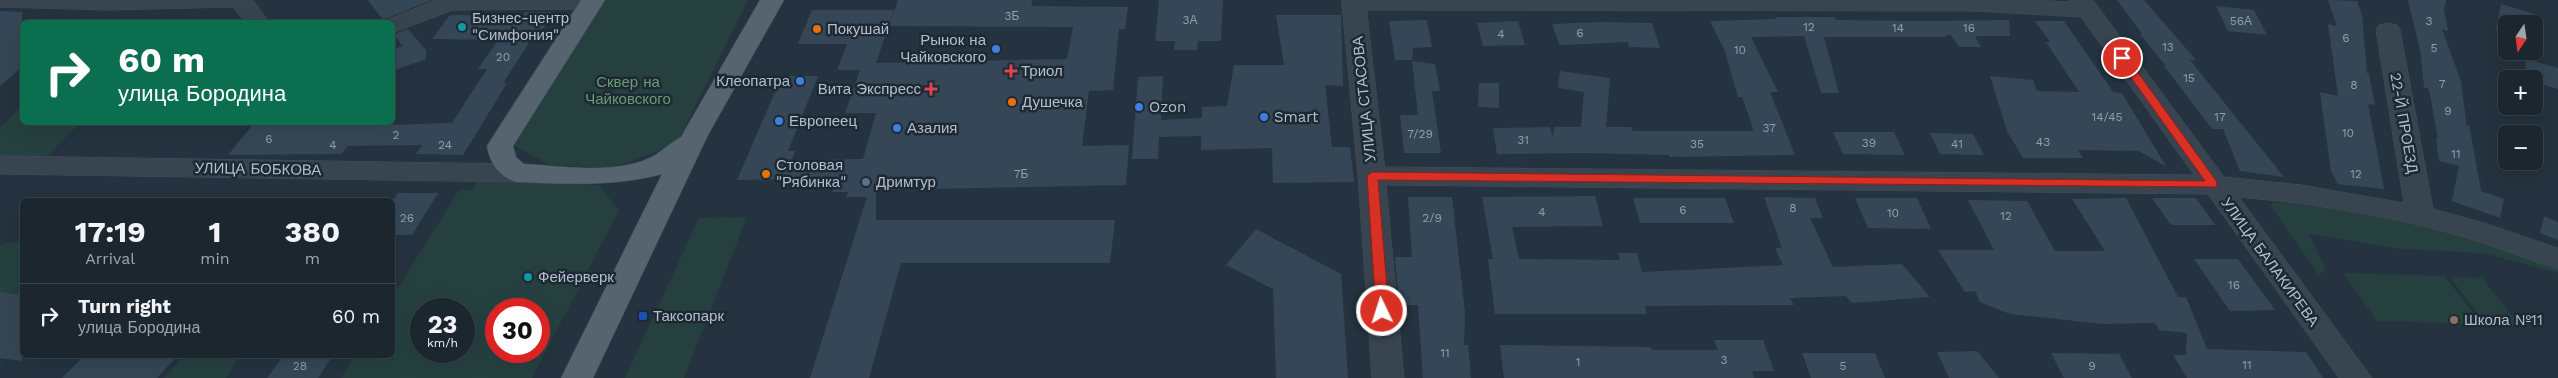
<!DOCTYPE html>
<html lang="en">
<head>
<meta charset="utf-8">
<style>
  body { margin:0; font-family:"Work Sans",sans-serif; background:#28323b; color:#f1f3f6; height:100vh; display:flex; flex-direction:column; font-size:19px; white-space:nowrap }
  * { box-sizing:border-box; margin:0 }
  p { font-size:16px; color:#a0a5aa }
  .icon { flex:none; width:28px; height:28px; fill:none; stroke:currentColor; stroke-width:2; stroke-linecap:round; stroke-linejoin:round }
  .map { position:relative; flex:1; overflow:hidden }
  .sheet { position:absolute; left:20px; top:198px; width:375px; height:160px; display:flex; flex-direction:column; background:#1b262f; border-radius:8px; box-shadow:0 5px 20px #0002,0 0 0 1px #39434b }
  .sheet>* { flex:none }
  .top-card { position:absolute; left:20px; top:20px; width:375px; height:105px; border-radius:8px; box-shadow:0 5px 20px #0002,0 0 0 1px #39434b; background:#0b6e4f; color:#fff; overflow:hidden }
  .needle { width:32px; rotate:193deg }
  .tools { position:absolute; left:2498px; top:15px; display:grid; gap:10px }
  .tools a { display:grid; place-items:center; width:45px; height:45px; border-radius:8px; background:#1b262f; box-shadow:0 5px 20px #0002,0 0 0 1px #39434b; font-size:25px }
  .speed { position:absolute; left:410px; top:298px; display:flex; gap:10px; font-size:25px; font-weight:700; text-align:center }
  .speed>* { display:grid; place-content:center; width:65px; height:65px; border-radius:50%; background:#1b262f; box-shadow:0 5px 20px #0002,0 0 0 1px #39434b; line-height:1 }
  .speed small { font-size:12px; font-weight:400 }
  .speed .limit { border:8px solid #d22; background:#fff; color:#111 }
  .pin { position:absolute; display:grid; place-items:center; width:42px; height:42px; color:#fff; margin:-21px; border:2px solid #fff; border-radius:50%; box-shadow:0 1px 5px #0007 }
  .me { position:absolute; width:55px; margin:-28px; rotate:356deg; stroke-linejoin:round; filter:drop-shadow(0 0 4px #0008) }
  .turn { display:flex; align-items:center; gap:18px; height:105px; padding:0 15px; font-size:22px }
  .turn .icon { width:65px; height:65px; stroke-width:2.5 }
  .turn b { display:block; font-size:35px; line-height:42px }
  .eta { display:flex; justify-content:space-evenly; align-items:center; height:85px; text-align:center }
  .eta b { font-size:30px; font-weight:700; line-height:35px }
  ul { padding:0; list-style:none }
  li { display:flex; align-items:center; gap:15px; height:65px; padding:0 15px; border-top:1px solid #39434b }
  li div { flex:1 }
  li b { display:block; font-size:19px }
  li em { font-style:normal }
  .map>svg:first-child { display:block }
  .green { fill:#264040; fill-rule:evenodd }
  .building { fill:#354756 }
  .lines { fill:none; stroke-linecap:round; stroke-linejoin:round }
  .minor-casing { stroke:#44505b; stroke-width:1 }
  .major-casing { stroke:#44505b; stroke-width:1 }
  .minor { fill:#38444f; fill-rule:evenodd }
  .major { fill:#56646f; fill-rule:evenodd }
  .route { fill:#d93025; stroke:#8d1f18 }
  .culture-dot { fill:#0f9aa8; stroke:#1d2934; stroke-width:2 }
  .food-dot { fill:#e8710a; stroke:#1d2934; stroke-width:2 }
  .shop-dot { fill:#3f7fe0; stroke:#1d2934; stroke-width:2 }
  .health-dot { fill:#e0444e; stroke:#1d2934; stroke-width:2 }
  .service-dot { fill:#5c6f8a; stroke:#1d2934; stroke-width:2 }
  .transit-dot { fill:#1a4fb4; stroke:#1d2934; stroke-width:2 }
  .education-dot { fill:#8d6e63; stroke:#1d2934; stroke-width:2 }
  .labels { text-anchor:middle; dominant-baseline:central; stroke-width:5; stroke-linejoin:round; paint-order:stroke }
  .number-label { font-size:12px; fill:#929fab }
  .poi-label { font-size:15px; fill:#b4bfca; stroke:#1d2934; text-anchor:start }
  .park-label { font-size:15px; fill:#6a9c70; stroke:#1d2934 }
  .street-label { font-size:15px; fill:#b4bfca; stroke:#1d2934 }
</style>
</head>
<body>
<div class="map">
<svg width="2558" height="378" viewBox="0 0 2558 378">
  <rect width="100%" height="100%" fill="#24333f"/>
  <path class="green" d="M605,0H748L676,145L612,168L549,165L514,145Z
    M22,106V122L80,123L46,157H0V127Z
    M478,181L598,185L619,210L532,378H341L355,355H392L393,296L459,190H472ZM421,309H464V351H421ZM496,309H539V351H496Z
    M2274,202L2419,218L2558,264V273L2483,253L2400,249L2309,234L2326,270L2319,275L2270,205Z
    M747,217L684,378H625L699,218Z
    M22,242V295L0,292V246L5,243Z
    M2343,273L2444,276L2482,324L2377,321Z
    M2450,277L2482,278L2520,326L2487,325Z
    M185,355H240L226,378H164Z"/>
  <path class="building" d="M368,0H432L383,20Z
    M898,0H1033L1031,6L1128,7L1125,29H1119L1113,90L1089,91L1082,146L1129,145L1126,185L876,190V220H1115L1110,263H901L869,378H810L867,197H846L848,192H832L836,178L737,180L782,76H818L788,151H795L792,160L863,159L876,113H845L860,70H837L847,44H798L812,10H894L876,63L1067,59L1073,27L889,26Z
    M1159,0H1223L1221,41H1198L1197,50H1174L1175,41H1155Z
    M2117,0H2144L2196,60H2190L2284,177L2240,171L2223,129H2212L2164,66H2166L2140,34H2142Z
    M2328,0L2357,1L2362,15L2367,73L2369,74L2375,105L2368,104L2384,189L2338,184L2331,171L2320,92L2338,96L2328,24L2337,26Z
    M2408,0H2446L2444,10L2448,31L2442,29L2461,81L2466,121L2467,127L2469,124L2481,191L2504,199L2500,218L2452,201L2459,166L2439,161L2436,138L2438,139L2429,89L2424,87L2421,55Z
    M2501,4L2541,16L2537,42H2534V24H2506V33L2496,30Z
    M2216,6L2254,10L2267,35L2228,31Z
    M0,11L22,12V67L0,86Z
    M525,12H554L543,29H538L503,83H507L463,155L416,154L422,145L348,146L341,154L228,155L255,122L387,125L452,123L487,69H478L498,40L432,39L450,15L523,16Z
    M1276,15H1341L1343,86L1325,85L1332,147H1350L1354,182L1273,183L1272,148L1201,150V136L1159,137L1158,159H1132L1138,77L1163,76L1161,120L1202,118V107L1227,106L1234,65H1284Z
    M1775,17H1835L1836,20L1924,21L2009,20L2010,36H1975L1981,47H1959L1950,34L1945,37H1824L1839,93H1821L1804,36L1751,37L1778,92H1770L1795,155L1669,157V155L1582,153L1497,154L1493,128L1550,127L1553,137L1554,127H1581L1584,92L1558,88L1560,71L1610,78L1606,127H1631L1633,131H1754L1742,97H1738L1724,49L1710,21L1776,19Z
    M1427,20L1432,47L1413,48L1412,60H1395L1389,21Z
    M1518,21L1525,45L1483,46L1477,23Z
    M2035,21H2064L2113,92L2122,93L2166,166L2138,151L2078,150L2083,158H2023L2007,131L1990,76L2033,80L2037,91L2079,92L2046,42H2050Z
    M1599,22L1652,23L1660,48L1629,47L1628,42L1563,45L1559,44L1552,24Z
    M408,29L426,50V59L392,71V50L402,46L394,34Z
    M2526,59L2558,68V89L2534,82V79H2525Z
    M1412,61L1435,64L1440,91H1432L1441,153H1404L1400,115H1418Z
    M1479,83H1499V108L1478,107Z
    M1833,132H1894L1905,155L1843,154Z
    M1930,133L1973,134L1984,155L1940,154Z
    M398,193H438L412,235H392V202Z
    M1595,196L1603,226L1512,227L1519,259L1620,260L1618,253H1637L1642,272L1783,265L1775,248H1782L1764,197L1815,198L1823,218H1810L1833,267L1902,264L1930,297L1852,303L1846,296L1790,298L1794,305L1645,306L1647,314H1495L1488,259H1493L1482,197Z
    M1408,197H1452L1465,313L1464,345H1468L1471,378H1423L1418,305H1399L1395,257H1412Z
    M1633,198H1725L1734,223H1640Z
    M1855,198H1917L1931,229L1868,228Z
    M2126,198L2178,297H2186L2207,349L2306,352L2323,378H2187L2173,355H2186L2187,333L2159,330L2155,323L2103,324L2010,314L1980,302L1975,291L1965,292L1938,250H1994L1968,200L2027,201L2055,251H2105L2072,199Z
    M2152,198H2196L2215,225H2171Z
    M2544,216L2558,222V240L2540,233Z
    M1256,229L1341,274L1348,378H1276L1273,289L1226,265Z
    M2194,259H2238L2275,310L2230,311Z
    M0,292L22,295V361L0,358Z
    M1714,340H1763L1774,371H1752L1754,378H1504L1500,345L1651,347L1652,350H1718Z
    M1977,351L1999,378H1949L1937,352Z
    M1802,353H1875L1885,378H1811Z
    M2051,353L2119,354L2132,378H2064Z
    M85,355H178L157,378H62Z
    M284,355H333L318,378H267Z"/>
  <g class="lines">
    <g class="minor-casing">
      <path id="minor" d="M0,0H253L269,22H245L233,7L107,10L0,7Z
        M437,0H602L604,2L600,7L592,9L453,10L392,33V22H382Z
        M1342,0H2033L2071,2L2069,0H2093L2224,177L2301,185L2404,203L2376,30L2379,25L2388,23L2397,25L2400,30L2433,209L2484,223L2558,248V269C2528,260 2498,247 2468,238C2393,216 2316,204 2239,197L2372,378H2339L2208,194L1386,185L1404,378H1372L1358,176ZM1367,10L1975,11L2081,17L2194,175L1385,167Z
        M0,156L517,164L527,167L531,173L527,179L517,182L0,174Z"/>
    </g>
    <g class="major-casing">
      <path id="major" d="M581,0H605L513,146L516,157L524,164C562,166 608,174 645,160C659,155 668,144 681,137L760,0H784L708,135L593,378H561L662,174C613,187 567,184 517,182C499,177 490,164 487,146Z"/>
    </g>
    <use href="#minor" class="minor"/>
    <use href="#major" class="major"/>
  </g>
  <path class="route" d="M2122,55L2126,56L2217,182V187L1378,180L1389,311L1382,316L1376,311L1367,176L1372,172L2205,181L2117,58Z"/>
  <g class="culture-dot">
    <circle cx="462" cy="27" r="5"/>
    <circle cx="528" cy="277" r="5"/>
  </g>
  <g class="food-dot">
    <circle cx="817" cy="29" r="5"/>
    <circle cx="1012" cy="102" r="5"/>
    <circle cx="766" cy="174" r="5"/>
  </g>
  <g class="shop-dot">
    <circle cx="996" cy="49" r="5"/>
    <circle cx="800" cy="81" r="5"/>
    <circle cx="1139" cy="107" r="5"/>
    <circle cx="1264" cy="117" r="5"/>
    <circle cx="779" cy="121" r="5"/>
    <circle cx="897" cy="128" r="5"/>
  </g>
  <g class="health-dot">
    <path d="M1008.5 63.5h5v5h5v5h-5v5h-5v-5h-5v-5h5z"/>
    <path d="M928.5 81.5h5v5h5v5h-5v5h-5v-5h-5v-5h5z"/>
  </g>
  <circle class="service-dot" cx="866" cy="182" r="5"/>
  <rect class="transit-dot" x="638" y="311" width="10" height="10" rx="2.5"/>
  <circle class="education-dot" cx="2454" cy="320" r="5"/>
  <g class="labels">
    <g class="number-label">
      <text x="1012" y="16">3Б</text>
      <text x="1190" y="20">3А</text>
      <text x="2241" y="21">56А</text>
      <text x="2429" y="21">3</text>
      <text x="1809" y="27">12</text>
      <text x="1898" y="28">14</text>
      <text x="1969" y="28">16</text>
      <text x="1580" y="33">6</text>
      <text x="1501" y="34">4</text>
      <text x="2346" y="38">6</text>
      <text x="2168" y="47">13</text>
      <text x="2434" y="48">5</text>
      <text x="1740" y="50">10</text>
      <text x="503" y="57">20</text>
      <text x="2189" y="78">15</text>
      <text x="2442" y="84">7</text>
      <text x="2354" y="85">8</text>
      <text x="2448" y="111">9</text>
      <text x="2107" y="117">14/45</text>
      <text x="2220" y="117">17</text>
      <text x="1769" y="128">37</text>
      <text x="2348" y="133">10</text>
      <text x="1420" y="134">7/29</text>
      <text x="396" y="135">2</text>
      <text x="269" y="139">6</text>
      <text x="1523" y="140">31</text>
      <text x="2043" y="142">43</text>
      <text x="1869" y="143">39</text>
      <text x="1697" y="144">35</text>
      <text x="1957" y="144">41</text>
      <text x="333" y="145">4</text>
      <text x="445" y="145">24</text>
      <text x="2456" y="154">11</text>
      <text x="1021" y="174">7Б</text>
      <text x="2356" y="174">12</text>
      <text x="1793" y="208">8</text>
      <text x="1683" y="210">6</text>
      <text x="1542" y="212">4</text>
      <text x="1893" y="213">10</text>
      <text x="2006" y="216">12</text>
      <text x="407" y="218">26</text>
      <text x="1432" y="218">2/9</text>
      <text x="2234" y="285">16</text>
      <text x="1445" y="353">11</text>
      <text x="1724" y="360">3</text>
      <text x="1578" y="362">1</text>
      <text x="2247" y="365">11</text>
      <text x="300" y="366">28</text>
      <text x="1843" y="366">5</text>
      <text x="2092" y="366">9</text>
    </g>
    <g class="poi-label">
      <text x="472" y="18">Бизнес-центр<tspan x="472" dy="17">"Симфония"</tspan></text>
      <text x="827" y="29">Покушай</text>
      <text x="986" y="40" text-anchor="end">Рынок на<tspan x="986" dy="17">Чайковского</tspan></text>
      <text x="1021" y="71">Триол</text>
      <text x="790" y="81" text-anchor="end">Клеопатра</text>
      <text x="921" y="89" text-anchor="end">Вита Экспресс</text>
      <text x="1022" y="102">Душечка</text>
      <text x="1149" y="107">Ozon</text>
      <text x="1274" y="117">Smart</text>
      <text x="789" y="121">Европеец</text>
      <text x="907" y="128">Азалия</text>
      <text x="776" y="165">Столовая<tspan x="776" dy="17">"Рябинка"</tspan></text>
      <text x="876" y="182">Дримтур</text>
      <text x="538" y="277">Фейерверк</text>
      <text x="653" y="316">Таксопарк</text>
      <text x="2464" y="320">Школа №11</text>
    </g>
    <g class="park-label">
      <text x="628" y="82">Сквер на<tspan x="628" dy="17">Чайковского</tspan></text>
    </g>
    <g class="street-label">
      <text transform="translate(1364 99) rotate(-96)">УЛИЦА СТАСОВА</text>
      <text transform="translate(2404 123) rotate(80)">22-Й ПРОЕЗД</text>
      <text transform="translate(258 169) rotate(1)">УЛИЦА БОБКОВА</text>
      <text transform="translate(2270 262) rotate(54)">УЛИЦА БАЛАКИРЕВА</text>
    </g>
  </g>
</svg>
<div class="tools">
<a><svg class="needle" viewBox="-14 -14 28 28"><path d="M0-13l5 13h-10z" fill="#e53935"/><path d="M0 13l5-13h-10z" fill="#a0a5aa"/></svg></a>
<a>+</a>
<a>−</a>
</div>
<div class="speed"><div>23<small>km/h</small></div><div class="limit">30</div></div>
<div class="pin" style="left:2122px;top:58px;background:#d93025"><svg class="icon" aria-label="arrive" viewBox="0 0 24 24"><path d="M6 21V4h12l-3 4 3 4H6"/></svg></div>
<svg class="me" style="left:1382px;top:311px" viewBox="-20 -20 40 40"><circle r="17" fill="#d93025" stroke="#fff" stroke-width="3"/><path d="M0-11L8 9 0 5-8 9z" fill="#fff"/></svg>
<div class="top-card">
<div class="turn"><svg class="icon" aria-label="right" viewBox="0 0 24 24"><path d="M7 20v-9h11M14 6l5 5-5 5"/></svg><div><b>60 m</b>улица Бородина</div></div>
</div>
<section class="sheet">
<div class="eta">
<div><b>17:19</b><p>Arrival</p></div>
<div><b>1</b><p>min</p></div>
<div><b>380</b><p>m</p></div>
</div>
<ul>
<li><svg class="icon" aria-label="right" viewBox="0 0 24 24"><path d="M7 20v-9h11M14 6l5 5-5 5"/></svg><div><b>Turn right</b><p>улица Бородина</p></div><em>60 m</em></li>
</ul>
</section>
</div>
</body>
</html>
